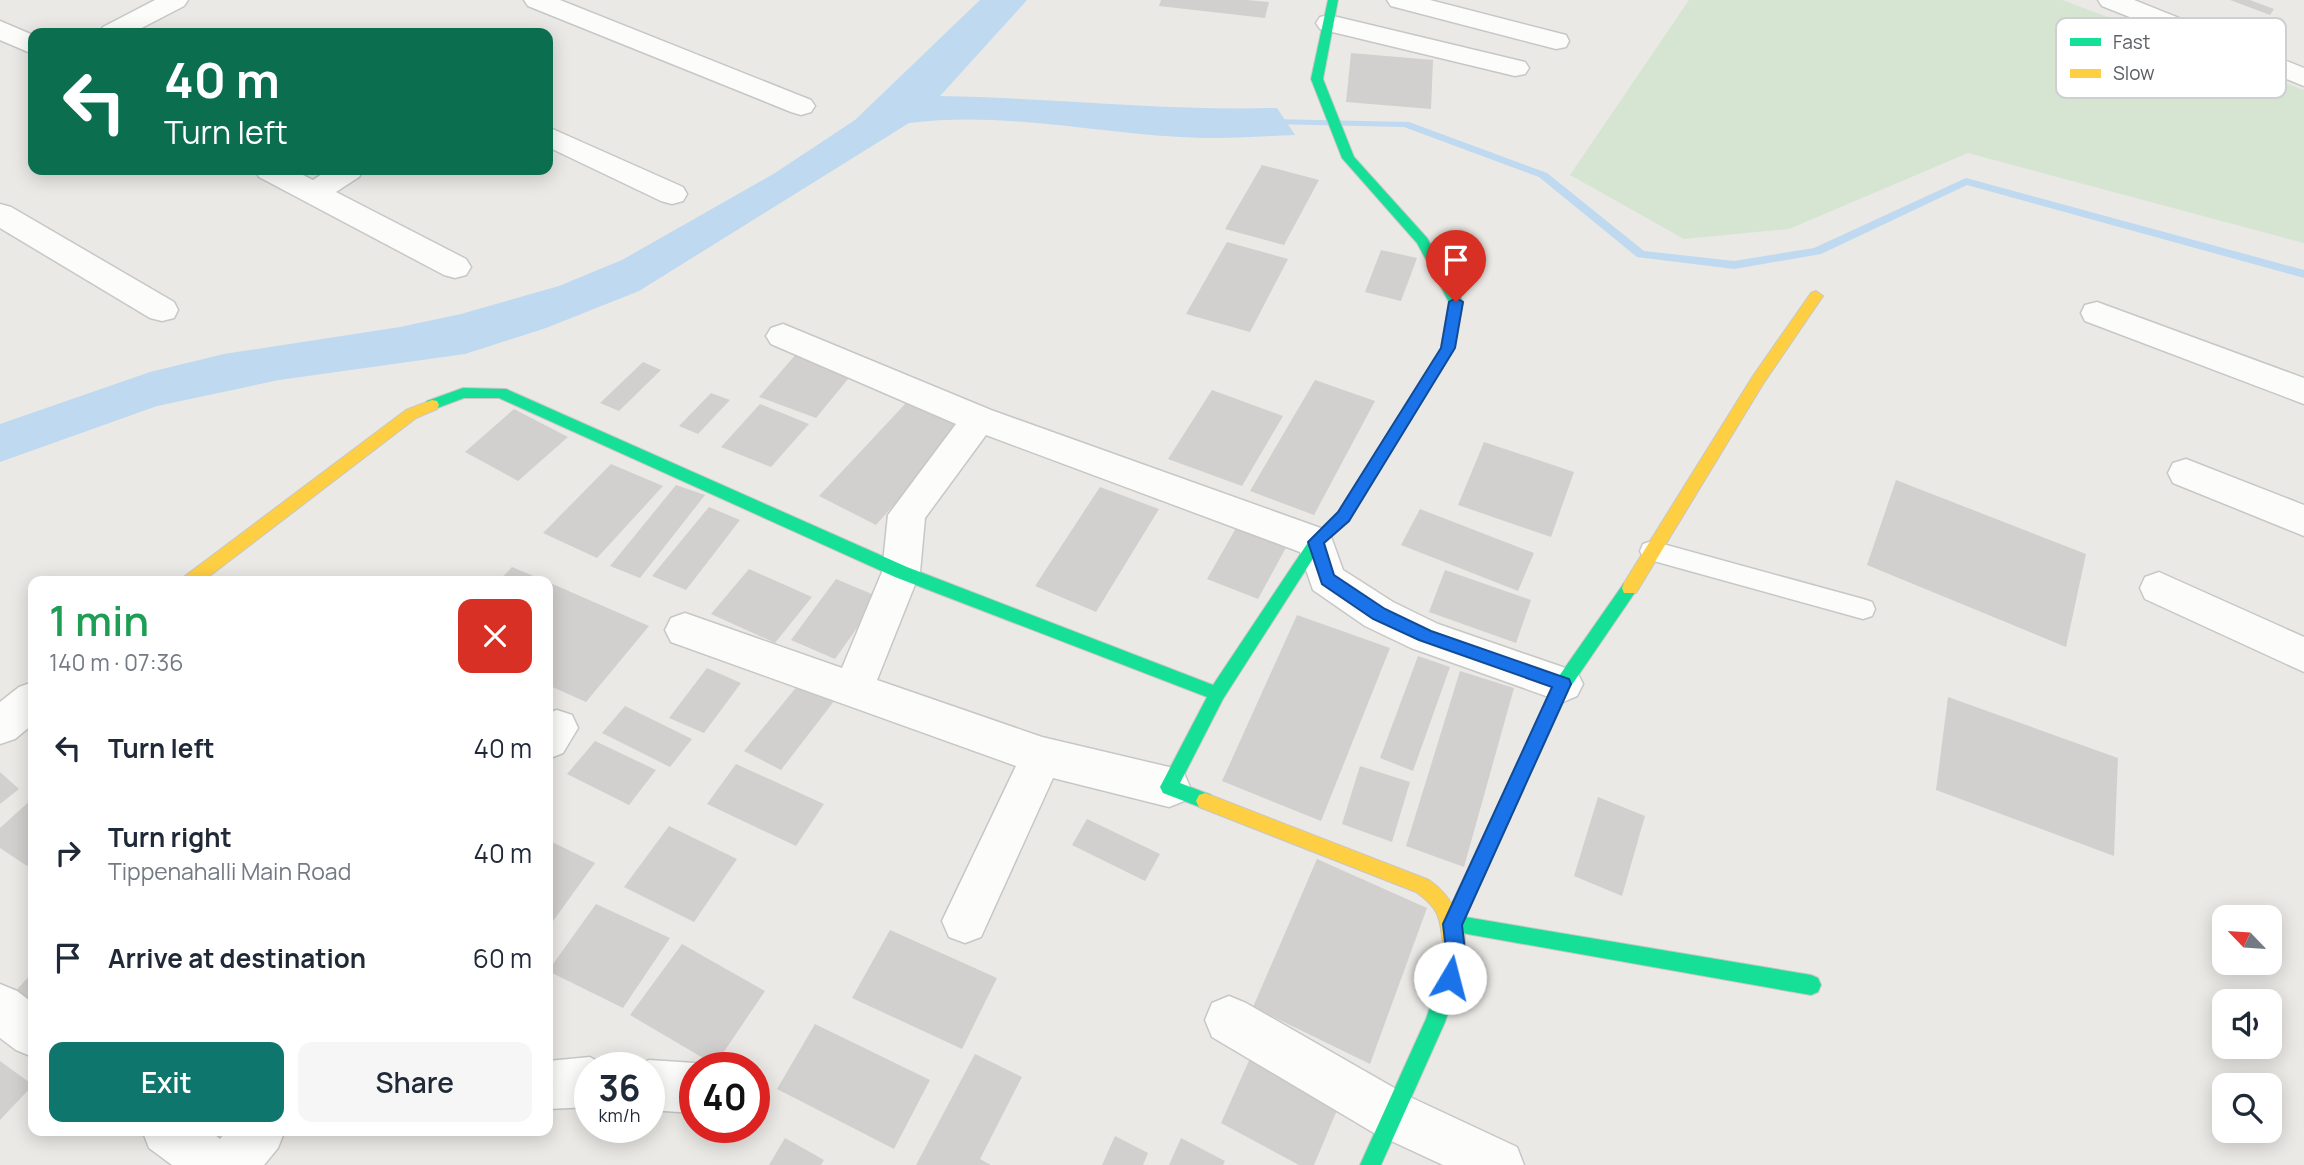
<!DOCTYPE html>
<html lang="en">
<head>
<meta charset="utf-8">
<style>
  body { margin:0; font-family:Manrope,sans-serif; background:#f6f6f7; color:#1f2937; height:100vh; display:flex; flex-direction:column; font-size:26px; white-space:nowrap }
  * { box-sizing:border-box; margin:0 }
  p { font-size:23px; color:#747a83 }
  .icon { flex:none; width:38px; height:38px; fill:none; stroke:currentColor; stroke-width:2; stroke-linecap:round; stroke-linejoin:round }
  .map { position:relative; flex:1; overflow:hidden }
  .sheet { position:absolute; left:28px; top:576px; width:525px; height:560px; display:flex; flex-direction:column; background:#fff; border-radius:14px; box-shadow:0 4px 18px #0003 }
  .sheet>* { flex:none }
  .banner { position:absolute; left:28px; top:28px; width:525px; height:147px; border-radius:14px; box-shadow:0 4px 18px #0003; background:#0b6e4f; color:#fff; overflow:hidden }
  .needle { width:46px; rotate:295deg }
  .controls { position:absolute; left:2212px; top:905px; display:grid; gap:14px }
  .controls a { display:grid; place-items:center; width:70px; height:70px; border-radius:14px; background:#fff; box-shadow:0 4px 18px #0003; font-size:35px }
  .speed { position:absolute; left:574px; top:1052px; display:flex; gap:14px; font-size:35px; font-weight:700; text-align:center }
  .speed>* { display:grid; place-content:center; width:91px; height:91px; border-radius:50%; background:#fff; box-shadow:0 4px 18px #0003; line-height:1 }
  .speed small { font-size:18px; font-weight:400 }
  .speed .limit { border:10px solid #d22; background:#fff; color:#111 }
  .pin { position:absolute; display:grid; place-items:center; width:60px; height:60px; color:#fff; margin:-72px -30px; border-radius:50% 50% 50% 0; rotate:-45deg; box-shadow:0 0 7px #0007 }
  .pin .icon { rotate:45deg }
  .me { position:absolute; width:77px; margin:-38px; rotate:8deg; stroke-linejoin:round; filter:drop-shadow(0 0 5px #0008) }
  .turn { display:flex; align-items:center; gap:24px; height:147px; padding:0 21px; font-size:32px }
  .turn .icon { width:91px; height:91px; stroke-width:2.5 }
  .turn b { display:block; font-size:49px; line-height:60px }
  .round { display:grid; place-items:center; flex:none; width:74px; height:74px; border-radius:14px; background:#f6f6f7 }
  .headline { display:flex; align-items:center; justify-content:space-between; height:119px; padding:0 21px }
  h1 { font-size:42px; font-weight:600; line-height:52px; color:#1e9e55 }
  .action { display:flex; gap:14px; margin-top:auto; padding:14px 21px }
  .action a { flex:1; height:80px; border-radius:14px; background:#0f766e; color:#fff; font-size:28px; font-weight:600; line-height:80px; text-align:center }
  .action a+a { background:#f6f6f7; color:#1f2937 }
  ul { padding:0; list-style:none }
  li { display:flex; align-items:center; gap:21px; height:105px; padding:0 21px }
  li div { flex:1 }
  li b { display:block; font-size:26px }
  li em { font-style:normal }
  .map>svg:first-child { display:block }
  .green { fill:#d5e5d2 }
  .water { fill:#bed9f0 }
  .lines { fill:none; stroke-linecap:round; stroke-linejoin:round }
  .stream { fill:#bed9f0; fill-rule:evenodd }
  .building { fill:#d1d0ce }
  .lane-casing { stroke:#c7c7c7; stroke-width:3 }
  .street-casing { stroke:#c7c7c7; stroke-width:3 }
  .fast-casing { stroke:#c7c7c6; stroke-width:2 }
  .slow-casing { stroke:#c7c7c6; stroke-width:2 }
  .lane { fill:#fcfcfb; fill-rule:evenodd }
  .street { fill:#fcfcfb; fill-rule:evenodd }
  .fast { fill:#16e098; fill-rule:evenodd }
  .slow { fill:#ffcf43; fill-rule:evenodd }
  .route { fill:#1a73e8; stroke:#114b97; stroke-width:2 }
  .key { fill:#fff; stroke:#cecfd0; stroke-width:2 }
  .key-label { font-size:19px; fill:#5b5e62 }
</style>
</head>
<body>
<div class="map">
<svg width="2304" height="1165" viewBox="0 0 2304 1165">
  <rect width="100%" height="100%" fill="#eae9e5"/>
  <path class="green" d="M1689,0H2062L2304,90V243L1968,153L1789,229L1684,239L1570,175Z"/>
  <path class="water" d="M980,0H1027L940,96C1052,98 1164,111 1277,108L1295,135C1265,136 1234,138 1204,138C1106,136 1007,110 909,123L639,291L546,328L465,354L279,380L157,406L0,462V424L150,372L224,354L400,327L461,314L559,286L622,260L775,173L855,120Z"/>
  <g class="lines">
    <path class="stream" d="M1270,119L1409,122L1547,173L1644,251L1734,261L1814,248L1966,178L2304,270V278L1967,185L1821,254L1734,269L1637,257L1539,177L1404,127L1266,124L1265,122Z"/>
  </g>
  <path class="building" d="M1161,0H1247L1269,2L1265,18L1159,6Z
    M2230,0H2250L2274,9L2270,15Z
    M1351,53L1433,60L1431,109L1346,102Z
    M1262,165L1319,180L1284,245L1225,229Z
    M1227,242L1288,259L1250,332L1186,314Z
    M1381,250L1417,258L1401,301L1365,292Z
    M797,353L853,373L816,418L759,397Z
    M643,362L661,370L619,411L600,403Z
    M1315,380L1375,401L1314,515L1250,491Z
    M1212,390L1283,416L1242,486L1168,459Z
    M711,393L730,400L698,434L679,426Z
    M906,403L962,428L876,525L819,496Z
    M760,404L809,424L771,467L721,447Z
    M514,409L568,437L518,481L465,452Z
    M1484,442L1574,472L1551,537L1458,505Z
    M611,464L663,486L597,558L543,533Z
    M1896,480L2086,554L2066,647L1867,565Z
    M676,485L705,495L640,578L610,566Z
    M1100,487L1159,509L1096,612L1035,586Z
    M709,507L740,520L686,590L652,576Z
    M1420,509L1534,553L1518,591L1401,545Z
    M1240,521L1290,540L1258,599L1207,579Z
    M512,567L545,581H499Z
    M749,569L812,597L775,643L711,614Z
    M1445,570L1531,600L1516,643L1429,612Z
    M836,579L879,597L835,659L791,640Z
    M548,582L649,626L586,702L548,685Z
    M1297,615L1390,648L1321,821L1222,781Z
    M1418,656L1450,667L1413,771L1380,758Z
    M707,668L741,683L704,733L669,718Z
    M1460,671L1514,688L1464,867L1406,846Z
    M803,679L838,696L781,770L744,751Z
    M1948,697L2118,758L2114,856L1936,790Z
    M625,706L692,739L670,767L602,733Z
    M595,741L656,770L629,805L567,774Z
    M736,764L824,804L796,846L707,804Z
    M1360,766L1410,782L1392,842L1342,824Z
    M0,772L19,789L0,804Z
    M1598,797L1645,816L1622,896L1574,876Z
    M33,798V861L27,866L0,848V828Z
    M1087,819L1160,854L1145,881L1072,845Z
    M669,826L737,859L694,922L624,887Z
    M548,840L595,863L548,928Z
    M1317,859L1427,908L1370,1064L1253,1007Z
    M596,904L670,938L623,1008L548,971Z
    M890,930L997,978L962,1049L852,998Z
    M682,944L765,991L715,1065L630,1015Z
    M33,972V1025L1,1007Z
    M815,1024L930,1080L894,1149L777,1089Z
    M1256,1045L1345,1091L1314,1165H1299L1221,1123Z
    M975,1054L1022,1077L980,1159L991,1165H916Z
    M0,1061L33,1085L0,1120Z
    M1115,1136L1148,1153L1143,1165H1102Z
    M785,1138L824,1160L821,1165H769Z
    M1181,1138L1225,1161L1223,1165H1169Z"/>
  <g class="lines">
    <g class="lane-casing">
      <path id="lane" d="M1652,541L1863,599L1872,602L1875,609L1872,616L1863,619L1643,558L1640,551L1643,544Z"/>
    </g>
    <g class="street-casing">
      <path id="street" d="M155,0H188L184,6L132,33H99L103,27Z
        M524,0H560L811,100L815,106L811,112L801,115L791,112L528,6Z
        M1387,0H1430L1566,35L1569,41L1566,47L1556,49L1391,6Z
        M2098,0H2134L2304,68V86L2102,6Z
        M1329,15L1525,62L1529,68L1525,74L1515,76L1320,29L1316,23L1320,17Z
        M0,21L33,35V54L0,40Z
        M548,127L683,187L687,194L683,201L672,204L661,201L548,147Z
        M255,170H293L313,180L328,170H363L359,177L336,192L466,259L471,267L466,275L455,278L444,275L259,177Z
        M0,204L11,207L174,302L178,310L174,318L162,321L150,318L0,228Z
        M2097,302L2304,378V404L2085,321L2081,313L2085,305Z
        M783,324L991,410L1329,531L1343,570L1393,602L1438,624L1577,672L1583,684L1577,696L1563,702L1411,648L1365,626L1313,590L1300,552L986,435L925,518L920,572L877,680L1042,737L1169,767L1184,773L1190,787L1184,801L1169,807L1053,778L981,937L965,943L949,937L942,921L1016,766L671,642L665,630L671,618L685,613L842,668L882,572L888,515L956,424L771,344L766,336L771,328Z
        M2186,459L2304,505V536L2173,483L2168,473L2173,463Z
        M2159,572L2304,637V672L2145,599L2140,588L2145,577Z
        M33,682V724L15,739L0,744V702L19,687Z
        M557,710L572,715L578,728L563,753L548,759V713Z
        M0,984L17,991L33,1003V1057L16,1050L0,1038Z
        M1229,996L1246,1003L1410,1097L1517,1147L1524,1165H1443L1374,1133L1212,1037L1205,1020L1212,1003Z
        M590,1057L609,1068H590V1107L548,1109V1061Z
        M649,1060L695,1063L705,1068H695V1113L649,1110V1068H632Z
        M142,1130H209L220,1139L227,1130H285L278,1148L264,1165H172L149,1148Z"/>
    </g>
    <g class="fast-casing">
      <path id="fast" d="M1328,0H1338L1323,79L1354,157L1427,238L1463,302L1453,351L1348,521L1321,546L1223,699L1180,783L1211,795L1214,801L1211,807L1205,809L1163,793L1160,787L1207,697L895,577L499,398H464L432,410L425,405L427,401L463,388L506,389L907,567L1213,685L1311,538L1338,513L1441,348L1449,302L1417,243L1342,158L1311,79Z
        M1630,582L1636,583L1638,588L1569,689L1465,917L1811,975L1818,978L1821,985L1818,992L1811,995L1445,930L1443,924L1445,918L1557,679L1624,583Z
        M1455,943L1462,945L1466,959L1445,1022L1381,1165H1360L1426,1019L1446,959L1448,945Z"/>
    </g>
    <g class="slow-casing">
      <path id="slow" d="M1816,291L1823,296L1763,384L1636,593H1624L1622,588L1624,583L1753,376L1811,293Z
        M432,400L437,401L439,405L437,409L416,418L203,581H183L185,576L406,410Z
        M1205,793L1429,880C1451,895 1473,931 1462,959L1455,961L1448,959C1435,927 1450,916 1416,892L1199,807L1196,801L1199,795Z"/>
    </g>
    <use href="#lane" class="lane"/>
    <use href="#street" class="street"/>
    <use href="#fast" class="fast"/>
    <use href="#slow" class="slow"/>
  </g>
  <path class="route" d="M1456,298L1463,302L1455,348L1349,521L1324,543L1334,575L1385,609L1431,631L1569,679L1571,684L1462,925L1466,959L1457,985L1450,988L1443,985L1440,978L1447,959L1443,924L1552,687L1419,640L1373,619L1322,584L1308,542L1338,512L1441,348L1449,302Z"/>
  <rect x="2056" y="18" width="230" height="80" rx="10" class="key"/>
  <rect x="2070" y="38" width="31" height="8" fill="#16e098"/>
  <rect x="2070" y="69" width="31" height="9" fill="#ffcf43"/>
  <g class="key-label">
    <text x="2113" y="49">Fast</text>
    <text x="2113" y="80">Slow</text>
  </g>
</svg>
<div class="controls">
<a><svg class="needle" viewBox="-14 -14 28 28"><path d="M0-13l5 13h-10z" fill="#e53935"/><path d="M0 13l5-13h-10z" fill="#747a83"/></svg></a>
<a><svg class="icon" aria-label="sound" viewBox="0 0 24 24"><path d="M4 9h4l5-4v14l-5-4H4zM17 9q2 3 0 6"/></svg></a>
<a><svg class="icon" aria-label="search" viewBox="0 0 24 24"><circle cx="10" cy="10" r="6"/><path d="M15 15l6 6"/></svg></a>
</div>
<div class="speed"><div>36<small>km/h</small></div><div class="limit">40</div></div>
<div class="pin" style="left:1456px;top:302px;background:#d93025"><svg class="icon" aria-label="arrive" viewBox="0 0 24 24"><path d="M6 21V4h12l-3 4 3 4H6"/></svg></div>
<svg class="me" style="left:1450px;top:978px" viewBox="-20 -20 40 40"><circle r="19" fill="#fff"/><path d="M0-13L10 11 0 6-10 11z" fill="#1a73e8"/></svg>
<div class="banner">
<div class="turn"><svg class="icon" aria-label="left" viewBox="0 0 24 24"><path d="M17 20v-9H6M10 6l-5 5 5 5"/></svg><div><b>40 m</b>Turn left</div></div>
</div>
<section class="sheet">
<div class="headline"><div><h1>1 min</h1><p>140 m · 07:36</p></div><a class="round" style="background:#d93025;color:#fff"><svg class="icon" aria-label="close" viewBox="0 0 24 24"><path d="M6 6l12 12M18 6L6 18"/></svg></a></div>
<ul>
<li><svg class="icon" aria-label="left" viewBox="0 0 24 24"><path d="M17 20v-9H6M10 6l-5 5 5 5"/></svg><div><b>Turn left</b></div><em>40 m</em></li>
<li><svg class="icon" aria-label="right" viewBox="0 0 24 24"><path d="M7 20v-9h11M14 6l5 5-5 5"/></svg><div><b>Turn right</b><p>Tippenahalli Main Road</p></div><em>40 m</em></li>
<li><svg class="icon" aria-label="arrive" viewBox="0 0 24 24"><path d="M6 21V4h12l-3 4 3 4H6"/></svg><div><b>Arrive at destination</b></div><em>60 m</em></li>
</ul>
<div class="action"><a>Exit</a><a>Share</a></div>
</section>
</div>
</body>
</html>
